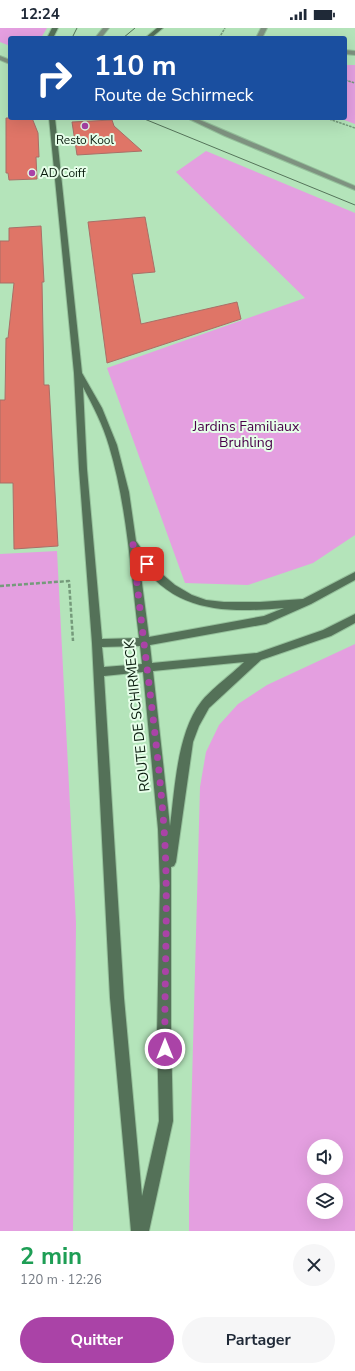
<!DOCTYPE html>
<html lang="fr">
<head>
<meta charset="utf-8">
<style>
  body { margin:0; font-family:"Nunito Sans",sans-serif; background:#f6f6f7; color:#1f2937; height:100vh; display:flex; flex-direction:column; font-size:15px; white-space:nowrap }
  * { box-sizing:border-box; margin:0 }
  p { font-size:13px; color:#747a83 }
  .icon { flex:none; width:22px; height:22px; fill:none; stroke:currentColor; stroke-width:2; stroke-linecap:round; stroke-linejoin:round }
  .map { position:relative; height:1203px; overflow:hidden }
  .panel { display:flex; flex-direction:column; background:#fff; flex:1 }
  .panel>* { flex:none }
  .guide { position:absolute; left:8px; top:8px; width:339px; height:84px; border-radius:4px; box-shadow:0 4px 16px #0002; background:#1a4fa0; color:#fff; overflow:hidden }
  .buttons { position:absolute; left:307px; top:1111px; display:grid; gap:8px }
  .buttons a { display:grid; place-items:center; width:36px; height:36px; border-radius:50%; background:#fff; box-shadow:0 4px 16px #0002; font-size:20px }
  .pin { position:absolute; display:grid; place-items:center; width:34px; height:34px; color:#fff; margin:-17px; border-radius:8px; box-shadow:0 2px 6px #0006 }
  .me { position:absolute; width:44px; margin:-22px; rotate:0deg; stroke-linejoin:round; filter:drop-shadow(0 0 3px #0008) }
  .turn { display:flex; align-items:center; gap:14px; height:84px; padding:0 20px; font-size:18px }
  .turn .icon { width:52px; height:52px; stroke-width:2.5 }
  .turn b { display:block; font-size:28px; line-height:34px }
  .round { display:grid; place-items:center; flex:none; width:42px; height:42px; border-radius:21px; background:#f6f6f7 }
  .head { display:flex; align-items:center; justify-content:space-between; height:68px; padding:0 20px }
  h1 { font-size:24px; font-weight:700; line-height:30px; color:#1e9e55 }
  .action { display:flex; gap:8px; margin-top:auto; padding:8px 20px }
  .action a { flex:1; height:46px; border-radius:24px; background:#aa43a7; color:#fff; font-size:16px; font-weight:700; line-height:46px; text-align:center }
  .action a+a { background:#f6f6f7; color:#1f2937 }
  .status { display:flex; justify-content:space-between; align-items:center; height:28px; padding:0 20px; background:#fff; direction:ltr }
  .status svg { height:11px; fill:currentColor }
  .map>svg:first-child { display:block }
  .green { fill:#e49fe0; fill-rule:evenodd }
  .building { fill:#df7567; stroke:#a96f67 }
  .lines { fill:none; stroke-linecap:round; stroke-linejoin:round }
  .service-casing { stroke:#95c09b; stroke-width:2 }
  .minor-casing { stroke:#95c09b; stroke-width:2 }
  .secondary-casing { stroke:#95c09b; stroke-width:2 }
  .path-far1 { stroke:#759a7b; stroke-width:1.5; stroke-dasharray:2.5 1; stroke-linecap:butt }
  .path { stroke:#759a7b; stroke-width:2.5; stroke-dasharray:4 2; stroke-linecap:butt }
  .service { fill:#7e9280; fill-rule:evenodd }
  .minor { fill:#7e9280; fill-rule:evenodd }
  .secondary { fill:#547158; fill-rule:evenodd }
  .tram { stroke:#55745a; stroke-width:1 }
  .route { stroke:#aa43a7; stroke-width:7; stroke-dasharray:0 12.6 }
  .poi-dot { fill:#aa43a7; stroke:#e6fee9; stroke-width:1.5 }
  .labels { text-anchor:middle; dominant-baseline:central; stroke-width:4; stroke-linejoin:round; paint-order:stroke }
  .far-poi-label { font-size:12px; fill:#081a0c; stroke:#e6fee9 }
  .park-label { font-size:14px; fill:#490049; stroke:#e6fee9 }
  .street-label { font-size:14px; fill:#081a0c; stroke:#e6fee9 }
</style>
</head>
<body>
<div class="status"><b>12:24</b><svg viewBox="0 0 49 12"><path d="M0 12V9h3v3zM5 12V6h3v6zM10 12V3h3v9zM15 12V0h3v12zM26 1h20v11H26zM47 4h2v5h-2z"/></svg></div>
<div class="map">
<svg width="355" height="1203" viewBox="0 0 355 1203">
  <rect width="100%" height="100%" fill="#b4e4ba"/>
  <path class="green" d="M0,0H47L41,10H10V18L0,14Z
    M345,37H355V96L339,90H345Z
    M206,123L355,185V507L313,535L248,557L185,555L107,340L305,270L176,144Z
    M57,523L76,895L73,1203H0V526Z
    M355,616V1203H189V1165L200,759L206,724L219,697L238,676L267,657ZM314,1118H336V1140H314ZM314,1162H336V1184H314Z"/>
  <path class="building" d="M6,90H32L38,105L39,129H36L37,151L9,152L8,145H6Z
    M112,92L114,98L142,123L77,127L72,94Z
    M145,189L155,244L132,246L141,296L237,274L241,291L107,335L88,194Z
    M41,198L44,254H42L44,357H49L58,518L14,521L13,455H0V372H5L6,310H8L14,255H0V213H9V200Z"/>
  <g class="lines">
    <g class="service-casing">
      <path id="service" d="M103,0H109L101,10H95Z
        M261,0H267L262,10H256Z"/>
    </g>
    <g class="minor-casing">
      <path id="minor" d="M345,22L355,23V27L345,26Z
        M0,28L10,32V36L0,32Z
        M187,90H195L355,158V162L225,108Z"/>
    </g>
    <g class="secondary-casing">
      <path id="secondary" d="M52,0H58L53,10H47Z
        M157,0H163L151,10H145Z
        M49,90H55L82,345L102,380L117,417L129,464L136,513L155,540L175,557L192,567L206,572L224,574H260L303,571L355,544V552L311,576L266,596L150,617L152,635L257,625L323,602L355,586V595L331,608L261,632L209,680L199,698L193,714L176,834L174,838L171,839V1006L173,1093L149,1203H131L110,970L92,615L79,441L74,345ZM83,359C93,378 103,397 109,418C127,477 131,548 139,610L102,611L87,441ZM139,532C173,585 227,585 284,580L264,588L149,609ZM140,618L142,636L104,639L102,619ZM244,634C232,646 210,662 201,674C177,705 175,760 170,798L153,643ZM143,644L158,801L160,858L157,1006L159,1093L142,1168L124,970L104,648Z"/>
    </g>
    <path class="path-far1" d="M219,10L225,0
      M345,52L355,55
      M326,90L355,100"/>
    <path class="path" d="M0,558L69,553L73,613"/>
    <use href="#service" class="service"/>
    <use href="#minor" class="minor"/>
    <use href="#secondary" class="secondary"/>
    <path class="tram" d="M72,10L77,0
      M123,10L135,0
      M142,90L355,177"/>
  </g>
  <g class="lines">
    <path class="route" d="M147,536L133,516C142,611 157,705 164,800C169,873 164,947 165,1021"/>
  </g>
  <g class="poi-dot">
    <circle cx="85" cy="98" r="4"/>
    <circle cx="32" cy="145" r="4"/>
  </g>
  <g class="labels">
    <g class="far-poi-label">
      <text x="85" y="112">Resto Kool</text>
      <text x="40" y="145" text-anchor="start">AD Coiff</text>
    </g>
    <g class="park-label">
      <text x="246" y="398">Jardins Familiaux<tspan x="246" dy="16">Bruhling</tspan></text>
    </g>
    <g class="street-label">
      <text transform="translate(137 688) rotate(-96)">ROUTE DE SCHIRMECK</text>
    </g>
  </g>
</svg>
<div class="buttons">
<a><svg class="icon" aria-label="sound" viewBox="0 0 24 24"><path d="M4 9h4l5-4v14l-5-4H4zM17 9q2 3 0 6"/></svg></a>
<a><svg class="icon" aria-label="layers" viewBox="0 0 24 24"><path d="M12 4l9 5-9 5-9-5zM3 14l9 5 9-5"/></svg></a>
</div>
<div class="pin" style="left:147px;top:536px;background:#d93025"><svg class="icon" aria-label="arrive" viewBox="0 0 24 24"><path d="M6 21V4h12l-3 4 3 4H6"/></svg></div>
<svg class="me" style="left:165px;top:1021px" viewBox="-20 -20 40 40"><circle r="17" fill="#aa43a7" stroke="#fff" stroke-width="3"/><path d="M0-11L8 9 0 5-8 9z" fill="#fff"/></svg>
<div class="guide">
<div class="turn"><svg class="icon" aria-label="right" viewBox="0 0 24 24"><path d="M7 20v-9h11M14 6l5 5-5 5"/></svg><div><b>110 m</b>Route de Schirmeck</div></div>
</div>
</div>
<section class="panel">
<div class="head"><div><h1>2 min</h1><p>120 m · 12:26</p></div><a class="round"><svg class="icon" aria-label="close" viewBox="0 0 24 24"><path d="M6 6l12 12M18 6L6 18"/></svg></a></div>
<div class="action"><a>Quitter</a><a>Partager</a></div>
</section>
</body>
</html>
